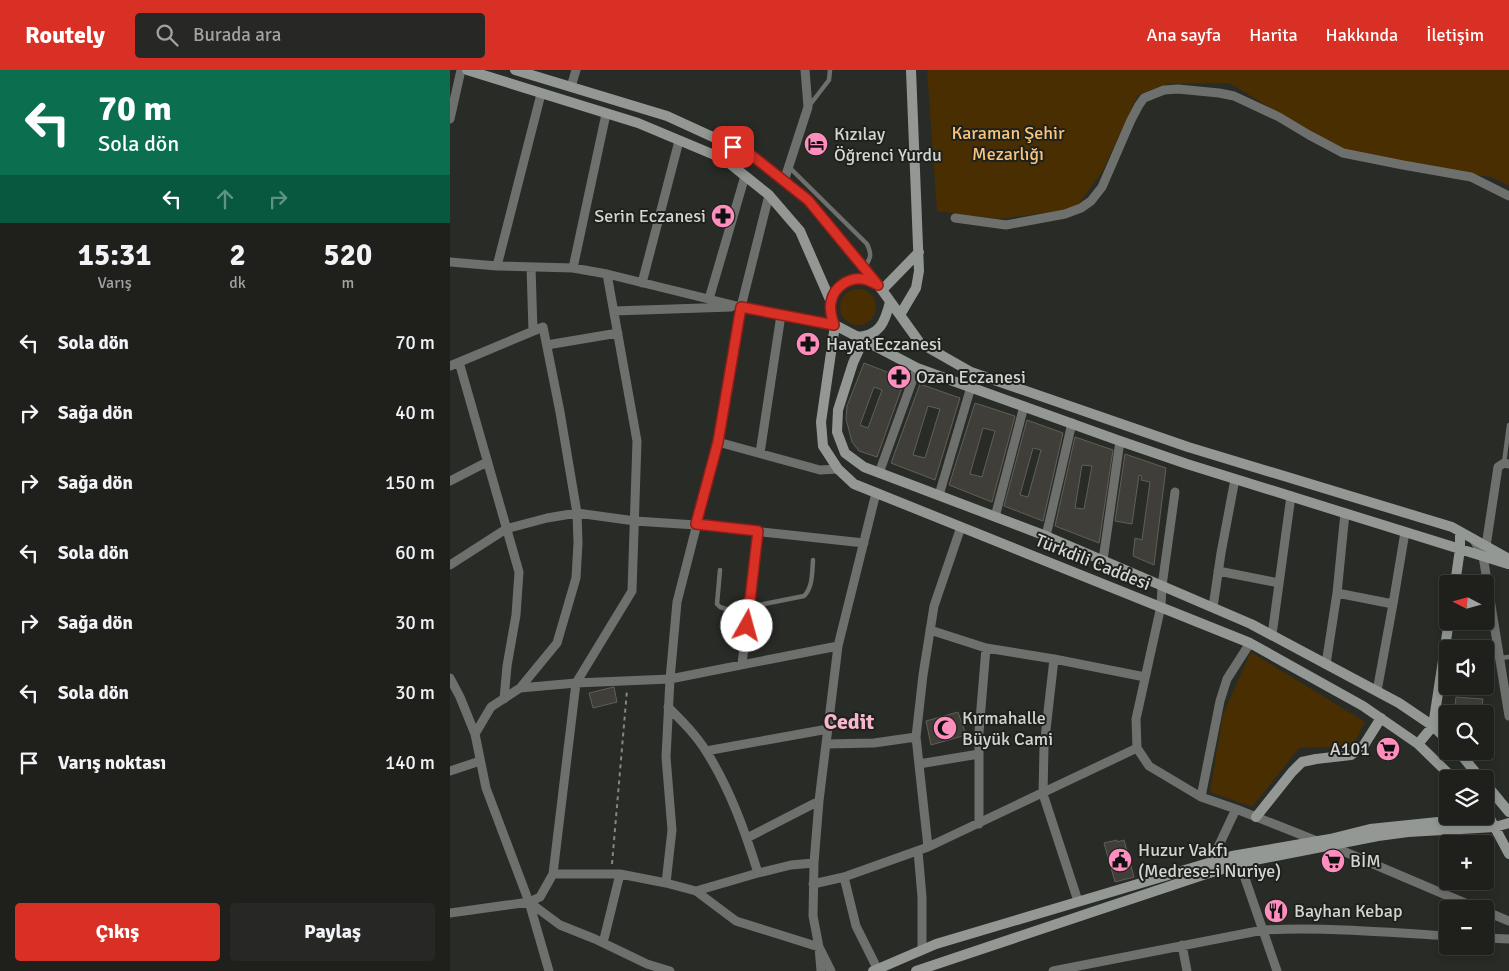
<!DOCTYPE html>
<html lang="tr">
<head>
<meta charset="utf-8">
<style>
  body { margin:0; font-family:Signika,sans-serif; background:#272825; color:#f1f3f6; height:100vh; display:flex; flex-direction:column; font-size:19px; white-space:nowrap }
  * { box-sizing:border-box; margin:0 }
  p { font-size:16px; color:#a1a3a3 }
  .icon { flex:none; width:28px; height:28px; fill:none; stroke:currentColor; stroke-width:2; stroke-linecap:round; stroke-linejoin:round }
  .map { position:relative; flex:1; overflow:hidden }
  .details { display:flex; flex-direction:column; background:#1f201c; width:450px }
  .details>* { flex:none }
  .top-card { background:#0b6e4f; color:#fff; overflow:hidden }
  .needle { width:32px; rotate:276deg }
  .fabs { position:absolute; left:989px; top:505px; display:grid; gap:10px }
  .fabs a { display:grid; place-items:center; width:55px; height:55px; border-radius:5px; background:#1f201c; box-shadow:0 2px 8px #0003,0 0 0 1px #3c3e3b; font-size:25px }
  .pin { position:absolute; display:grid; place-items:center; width:42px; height:42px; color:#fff; margin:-21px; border-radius:10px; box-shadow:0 2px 8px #0006 }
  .me { position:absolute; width:55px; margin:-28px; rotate:7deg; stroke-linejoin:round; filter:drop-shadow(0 0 4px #0008) }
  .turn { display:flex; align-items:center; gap:18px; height:105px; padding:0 15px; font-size:22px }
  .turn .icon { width:65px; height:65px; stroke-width:2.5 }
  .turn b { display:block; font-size:35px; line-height:42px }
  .lanes { display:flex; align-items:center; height:48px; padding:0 15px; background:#0003; justify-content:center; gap:25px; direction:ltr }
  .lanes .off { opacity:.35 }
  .eta { display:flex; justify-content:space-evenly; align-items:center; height:85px; text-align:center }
  .eta b { font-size:30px; font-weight:700; line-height:35px }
  .action { display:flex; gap:10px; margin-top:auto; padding:10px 15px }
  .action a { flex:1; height:58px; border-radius:5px; background:#d93025; color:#fff; font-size:20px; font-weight:700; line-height:58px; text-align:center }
  .action a+a { background:#272825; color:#f1f3f6 }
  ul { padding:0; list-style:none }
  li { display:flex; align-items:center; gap:15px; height:70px; padding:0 15px }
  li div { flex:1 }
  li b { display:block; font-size:19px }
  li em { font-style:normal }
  header { display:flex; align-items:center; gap:30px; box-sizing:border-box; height:70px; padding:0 25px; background:#d93025; color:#fff }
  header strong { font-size:24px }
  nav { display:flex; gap:28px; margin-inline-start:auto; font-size:18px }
  .search { width:350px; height:45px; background:#272825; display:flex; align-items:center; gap:12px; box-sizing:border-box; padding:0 18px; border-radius:5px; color:#a1a3a3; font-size:19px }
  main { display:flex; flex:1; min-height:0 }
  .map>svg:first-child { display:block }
  .green { fill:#492e02 }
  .building { fill:#3f3e39; stroke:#605f5a; fill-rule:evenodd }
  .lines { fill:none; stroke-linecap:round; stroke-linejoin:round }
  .path { stroke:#858783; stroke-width:2; stroke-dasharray:4 4; stroke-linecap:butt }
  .lane { stroke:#6e706e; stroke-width:4.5 }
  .street { stroke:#6e706e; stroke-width:9 }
  .secondary { stroke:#949895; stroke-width:10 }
  .route-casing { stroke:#8d1f18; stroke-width:12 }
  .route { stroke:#d93025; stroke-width:9 }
  .labels { text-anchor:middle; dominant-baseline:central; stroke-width:4; stroke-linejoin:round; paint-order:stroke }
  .park-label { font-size:18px; fill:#fac47b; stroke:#1f211d }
  .poi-label { font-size:18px; fill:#d3d5d2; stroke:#1f211d; text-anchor:start }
  .street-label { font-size:18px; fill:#d3d5d2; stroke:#1f211d }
  .district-label { font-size:22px; font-weight:bold; fill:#f6b6ce; stroke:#1f211d }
</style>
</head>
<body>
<header>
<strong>Routely</strong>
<div class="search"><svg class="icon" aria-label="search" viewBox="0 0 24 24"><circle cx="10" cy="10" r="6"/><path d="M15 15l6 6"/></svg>Burada ara</div>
<nav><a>Ana sayfa</a><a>Harita</a><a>Hakkında</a><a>İletişim</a></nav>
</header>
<main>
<section class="details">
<div class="top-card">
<div class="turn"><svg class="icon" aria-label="left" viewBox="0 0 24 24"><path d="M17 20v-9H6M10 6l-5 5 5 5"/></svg><div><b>70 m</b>Sola dön</div></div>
<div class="lanes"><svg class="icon" aria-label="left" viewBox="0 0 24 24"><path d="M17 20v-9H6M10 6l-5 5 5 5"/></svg><svg class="icon off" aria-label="ahead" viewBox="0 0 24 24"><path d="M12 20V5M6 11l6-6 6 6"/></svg><svg class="icon off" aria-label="right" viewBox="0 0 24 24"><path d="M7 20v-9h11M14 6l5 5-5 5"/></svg></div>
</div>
<div class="eta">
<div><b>15:31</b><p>Varış</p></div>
<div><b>2</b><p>dk</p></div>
<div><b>520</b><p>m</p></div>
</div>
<ul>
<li><svg class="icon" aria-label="left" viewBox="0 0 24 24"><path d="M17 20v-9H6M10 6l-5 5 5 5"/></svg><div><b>Sola dön</b></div><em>70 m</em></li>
<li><svg class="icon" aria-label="right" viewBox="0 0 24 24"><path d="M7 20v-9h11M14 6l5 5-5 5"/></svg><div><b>Sağa dön</b></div><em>40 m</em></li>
<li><svg class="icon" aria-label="right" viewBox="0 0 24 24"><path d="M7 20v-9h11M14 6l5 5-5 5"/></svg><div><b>Sağa dön</b></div><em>150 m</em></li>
<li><svg class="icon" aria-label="left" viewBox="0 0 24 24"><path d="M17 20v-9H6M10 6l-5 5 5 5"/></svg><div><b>Sola dön</b></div><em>60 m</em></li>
<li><svg class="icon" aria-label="right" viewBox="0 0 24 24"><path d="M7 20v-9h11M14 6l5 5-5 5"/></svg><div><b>Sağa dön</b></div><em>30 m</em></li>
<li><svg class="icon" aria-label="left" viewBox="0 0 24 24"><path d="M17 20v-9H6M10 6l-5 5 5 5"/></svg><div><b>Sola dön</b></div><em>30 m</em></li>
<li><svg class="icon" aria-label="arrive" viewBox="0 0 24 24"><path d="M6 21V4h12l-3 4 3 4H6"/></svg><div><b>Varış noktası</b></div><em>140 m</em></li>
</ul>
<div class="action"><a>Çıkış</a><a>Paylaş</a></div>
</section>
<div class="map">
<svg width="1059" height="901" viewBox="0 0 1059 901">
  <rect width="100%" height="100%" fill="#292b26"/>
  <path class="green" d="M477,0H1059V116L1042,107L984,100L891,80L779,13L717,14L688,25L652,102L625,139L548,149L487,141Z
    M390 237a18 18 0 1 1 36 0a18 18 0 1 1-36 0Z
    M801,582L915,652L902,676L849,678L802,737L760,722L773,644Z"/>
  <path class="building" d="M414,293L455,309L427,387L409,381L402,372L396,349L397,336ZM424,317L432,320L418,358L410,355Z
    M470,314L510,328L485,410L441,393ZM478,336L490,339L475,388L463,385Z
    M525,333L565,346L542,432L499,415ZM533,358L545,361L532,407L520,404Z
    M577,350L613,363L593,451L554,436ZM583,378L591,380L578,427L570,425Z
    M625,367L663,380L649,473L605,456ZM632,395L642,396L634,439L625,438Z
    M675,384L716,398L704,495L683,486L685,468L692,470L700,412L691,410L692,406L689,405L682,454L665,451Z
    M164,617L167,632L143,638L139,623Z
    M1006,627L1033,629L1031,644H1004Z
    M508,642L516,665L481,675L476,651Z
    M667,770V772L674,770L684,807L665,812L654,773Z"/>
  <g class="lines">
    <path class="path" d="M162,794L177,620"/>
    <path class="lane" d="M359,36L379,10L380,0
      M339,97L417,174C422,185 421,187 415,197
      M1054,393L1059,355
      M270,500L267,534L270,537L276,539L299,537L354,526C363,517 362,502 363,490
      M1050,588L1059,587"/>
    <path class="street" d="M121,17L126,0
      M0,49L11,0
      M334,111L358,37L355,0
      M505,148L556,155L615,144L631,138L641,131L652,117L681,50L689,35L694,28L714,20L728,19L769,23L784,26L829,47L859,65L893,83L953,95L1021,107L1059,126
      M0,192L47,196L123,198L157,204L291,237L385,255
      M47,196L91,24
      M81,197L83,261
      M123,198L156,44
      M192,213L229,71
      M259,229L295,106
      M164,241L281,237
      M97,275L168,263
      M9,292L69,502L66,545L57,596L54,629
      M0,296L93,257L110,342L127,443L128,473L126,508L107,573L70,618
      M268,372L370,400L388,399
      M310,383L331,245
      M429,403L467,298
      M0,411L37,392
      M725,422L712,516L711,536L686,649L687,678L699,696L751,727L786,739L867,771
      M489,425L521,317
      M545,447L574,336
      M596,466L622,353
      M1024,470L1033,486L1059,646
      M1036,476L1048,397L1054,393L1059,394
      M653,490L670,371
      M0,495L56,459L97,448L127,443L185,451L246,455L414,473
      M768,501L829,513
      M887,523L943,534
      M763,537L771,483L785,409
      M480,560L536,578L604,589L695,607
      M822,565L841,426
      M604,589L594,677L593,724L628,831
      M292,594L308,461
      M876,594L887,523L895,443
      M0,608L10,627L25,664L36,718L79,832L99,901
      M927,621L943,534L955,462
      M218,637C232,651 246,665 256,681C280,719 295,761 308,803
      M25,664L41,637L70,618L126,613L220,609L388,576
      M376,674L424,673L466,667
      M256,681L378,659
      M469,694L529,684
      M0,701L30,691
      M751,727L770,631L777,609L800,573
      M529,754V662L536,578
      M297,768L369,731
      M881,776L1029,839
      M478,777L466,667L473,605L484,536L511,457
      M468,781L472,827V880
      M761,792L786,739
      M790,794L827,901
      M103,804H170L216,813L246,821L308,803L341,795L364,793
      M394,807L406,856L427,898
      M216,813L222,760L216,687L220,609L227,532L268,372L291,237L319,125
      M363,814L394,807L478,777L687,678
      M246,821L286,851L369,877L381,901
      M79,832L110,855L145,869L197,894L220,901
      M1035,841L1059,851
      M0,843L79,832L90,827L103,804L126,613L182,521L187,371L157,204
      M1035,868L1059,869
      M153,873L170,804
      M732,875L737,901
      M371,901L369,877L363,846L364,793L369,731L388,576L426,423
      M603,901L813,860C874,857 936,862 998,866"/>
    <path class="secondary" d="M17,0L188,53L274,89L319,125L350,161L381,232
      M65,0L217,46L300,84L358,130L432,220L470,273L521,302L738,377L1002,457L1059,489
      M427,214C421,212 414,208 407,209C392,210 379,224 380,239C380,245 383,250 385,255L467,298L670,371L737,394L1058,494
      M432,220L469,182
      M450,245L466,218L469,201L461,0
      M385,255L371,352L373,376L388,399L404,414L800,573L913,636L968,674L1004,709
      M406,267C430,266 435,252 440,232
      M413,271L403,293L388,340L387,362L395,383L414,397L596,466L801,554L949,633L983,656L998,671
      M1005,514L1010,479V462
      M968,674L983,656L999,551
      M1008,681L1031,709
      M1035,713L1059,742
      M1035,739L1059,784
      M806,747L842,702L852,692L866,689L901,685L914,675L931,648
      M423,901L486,874L782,786L880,769L920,759L988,752L1010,746
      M466,901L756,804L800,791L928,766L958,762L1045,757L1059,753"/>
  </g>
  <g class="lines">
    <g class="route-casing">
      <path id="route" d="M283,77L300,84L358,130L428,215C424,213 420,211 417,210C401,205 384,216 381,232C379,240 382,248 384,255L291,237L268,372L246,454L308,461L297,556"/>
    </g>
    <use href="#route" class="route"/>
  </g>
  <defs>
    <g id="hotel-disc" transform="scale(1.25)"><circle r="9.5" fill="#fe8ebe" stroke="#1f211d"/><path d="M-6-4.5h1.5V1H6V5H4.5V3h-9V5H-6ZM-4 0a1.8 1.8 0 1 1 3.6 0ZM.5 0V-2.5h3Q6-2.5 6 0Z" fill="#111"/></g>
    <g id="pharmacy-disc" transform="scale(1.25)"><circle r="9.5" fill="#fe8ebe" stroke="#1f211d"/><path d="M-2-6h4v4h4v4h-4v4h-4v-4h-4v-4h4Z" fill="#111"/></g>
    <g id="mosque-disc" transform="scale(1.25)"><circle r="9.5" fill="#fe8ebe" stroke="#1f211d"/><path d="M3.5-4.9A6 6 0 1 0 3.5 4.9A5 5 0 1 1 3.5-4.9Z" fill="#111"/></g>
    <g id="supermarket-disc" transform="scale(1.25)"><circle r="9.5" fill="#fe8ebe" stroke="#1f211d"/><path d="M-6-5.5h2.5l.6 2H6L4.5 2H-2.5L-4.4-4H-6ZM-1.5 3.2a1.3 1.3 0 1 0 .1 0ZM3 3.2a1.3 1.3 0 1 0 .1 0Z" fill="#111"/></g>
    <g id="civic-disc" transform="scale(1.25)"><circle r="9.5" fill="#fe8ebe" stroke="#1f211d"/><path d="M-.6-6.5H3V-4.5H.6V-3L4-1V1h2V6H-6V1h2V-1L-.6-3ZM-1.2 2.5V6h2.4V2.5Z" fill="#111"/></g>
    <g id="restaurant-disc" transform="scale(1.25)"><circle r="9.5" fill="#fe8ebe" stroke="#1f211d"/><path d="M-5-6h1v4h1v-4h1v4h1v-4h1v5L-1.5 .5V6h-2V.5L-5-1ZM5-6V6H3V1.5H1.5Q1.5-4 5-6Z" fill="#111"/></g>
  </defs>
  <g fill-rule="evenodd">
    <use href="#hotel-disc" x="366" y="74"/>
    <use href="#pharmacy-disc" x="273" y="146"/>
    <use href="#pharmacy-disc" x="358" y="274"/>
    <use href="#pharmacy-disc" x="449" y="307"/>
    <use href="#mosque-disc" x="495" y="658"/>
    <use href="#supermarket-disc" x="938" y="679"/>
    <use href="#civic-disc" x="670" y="790"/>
    <use href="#supermarket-disc" x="883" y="791"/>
    <use href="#restaurant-disc" x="826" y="841"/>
  </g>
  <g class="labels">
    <g class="park-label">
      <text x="558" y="63">Karaman Şehir<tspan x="558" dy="21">Mezarlığı</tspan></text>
    </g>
    <g class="poi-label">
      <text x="384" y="64">Kızılay<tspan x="384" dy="21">Öğrenci Yurdu</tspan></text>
      <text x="256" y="146" text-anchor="end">Serin Eczanesi</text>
      <text x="376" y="274">Hayat Eczanesi</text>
      <text x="466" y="307">Ozan Eczanesi</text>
      <text x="512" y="648">Kırmahalle<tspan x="512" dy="21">Büyük Cami</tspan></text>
      <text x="920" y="679" text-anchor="end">A101</text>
      <text x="688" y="780">Huzur Vakfı<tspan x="688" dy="21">(Medrese-i Nuriye)</tspan></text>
      <text x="900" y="791">BİM</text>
      <text x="844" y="841">Bayhan Kebap</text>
    </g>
    <g class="street-label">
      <text transform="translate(643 492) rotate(22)">Türkdili Caddesi</text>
    </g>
    <g class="district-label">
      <text x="399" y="651">Cedit</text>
    </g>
  </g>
</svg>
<div class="fabs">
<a><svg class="needle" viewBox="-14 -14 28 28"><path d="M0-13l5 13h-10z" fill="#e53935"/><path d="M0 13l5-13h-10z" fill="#a1a3a3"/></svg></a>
<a><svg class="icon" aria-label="sound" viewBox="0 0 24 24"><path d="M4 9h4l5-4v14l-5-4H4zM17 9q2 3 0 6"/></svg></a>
<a><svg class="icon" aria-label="search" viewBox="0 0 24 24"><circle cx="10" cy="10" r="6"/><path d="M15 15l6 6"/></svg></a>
<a><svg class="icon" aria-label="layers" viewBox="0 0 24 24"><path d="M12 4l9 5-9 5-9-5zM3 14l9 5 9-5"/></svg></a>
<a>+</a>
<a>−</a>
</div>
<div class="pin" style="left:283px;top:77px;background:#d93025"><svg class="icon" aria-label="arrive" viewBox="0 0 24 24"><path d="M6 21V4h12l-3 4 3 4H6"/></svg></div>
<svg class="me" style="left:297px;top:556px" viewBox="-20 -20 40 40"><circle r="19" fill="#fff"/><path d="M0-13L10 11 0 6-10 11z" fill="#d93025"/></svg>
</div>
</main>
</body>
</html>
